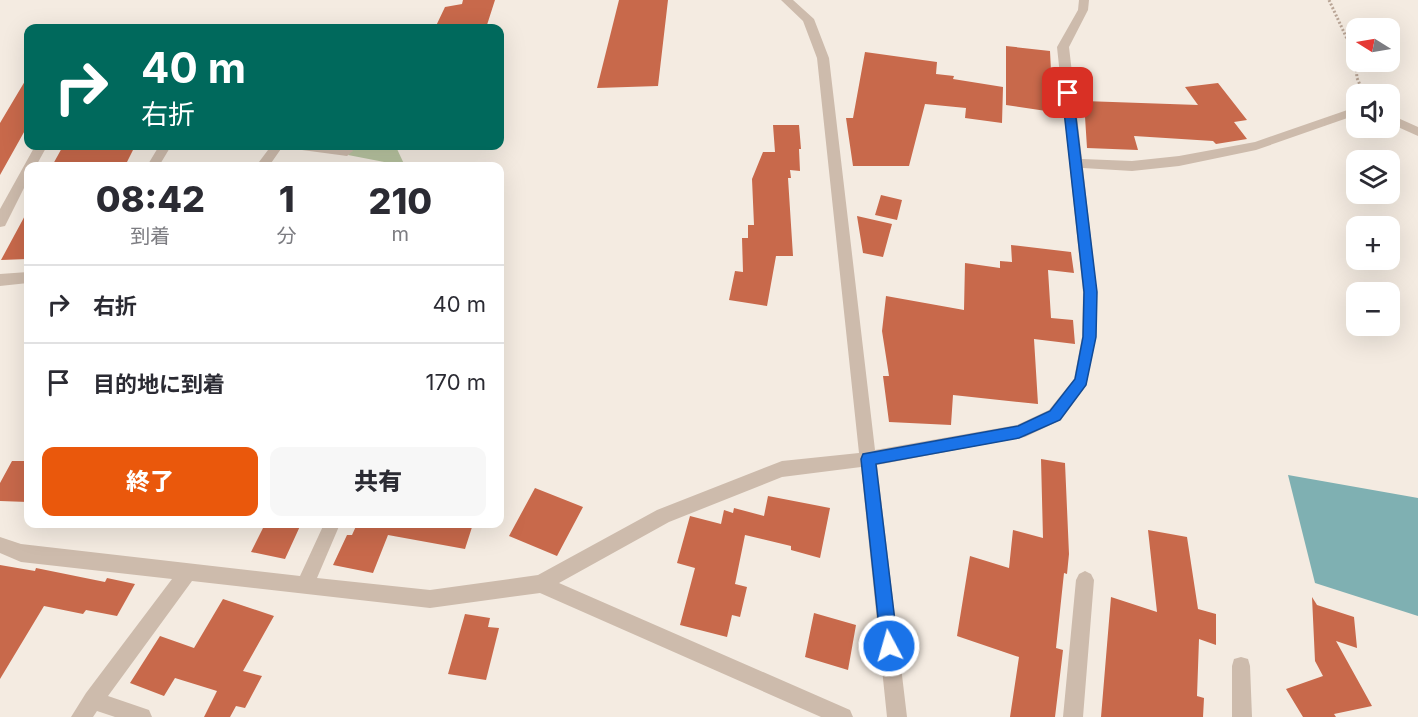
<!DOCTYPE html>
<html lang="ja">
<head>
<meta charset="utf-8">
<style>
  body { margin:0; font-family:Inter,"Noto Sans JP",sans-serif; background:#f7f7f7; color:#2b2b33; height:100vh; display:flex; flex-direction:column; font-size:22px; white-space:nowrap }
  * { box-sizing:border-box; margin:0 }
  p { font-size:20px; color:#7c7c81 }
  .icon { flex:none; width:33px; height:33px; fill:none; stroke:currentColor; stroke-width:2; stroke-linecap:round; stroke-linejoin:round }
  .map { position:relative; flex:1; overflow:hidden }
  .drawer { position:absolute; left:24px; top:162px; width:480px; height:366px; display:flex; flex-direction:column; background:#fff; border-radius:12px; box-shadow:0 6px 24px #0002 }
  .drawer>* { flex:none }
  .banner { position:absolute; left:24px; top:24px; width:480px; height:126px; border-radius:12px; box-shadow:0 6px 24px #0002; background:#00695c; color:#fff; overflow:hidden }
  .needle { width:39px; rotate:281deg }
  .fabs { position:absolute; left:1346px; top:18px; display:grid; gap:12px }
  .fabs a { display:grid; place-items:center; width:54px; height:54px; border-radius:12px; background:#fff; box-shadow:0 6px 24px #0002; font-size:30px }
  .pin { position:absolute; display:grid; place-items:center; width:51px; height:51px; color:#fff; margin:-26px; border-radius:12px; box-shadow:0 3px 9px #0006 }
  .me { position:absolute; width:66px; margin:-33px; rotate:354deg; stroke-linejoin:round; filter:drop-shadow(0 0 4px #0008) }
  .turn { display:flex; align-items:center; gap:21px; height:126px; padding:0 18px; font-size:27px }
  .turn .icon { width:78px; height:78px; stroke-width:2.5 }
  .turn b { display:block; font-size:42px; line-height:51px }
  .eta { display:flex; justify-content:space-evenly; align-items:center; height:102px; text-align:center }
  .eta b { font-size:36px; font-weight:800; line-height:42px }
  .cta { display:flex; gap:12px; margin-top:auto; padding:12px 18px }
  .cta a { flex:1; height:69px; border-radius:12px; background:#ea580c; color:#fff; font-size:24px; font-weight:800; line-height:69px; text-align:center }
  .cta a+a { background:#f7f7f7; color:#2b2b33 }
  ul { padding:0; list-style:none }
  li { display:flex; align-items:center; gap:18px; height:78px; padding:0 18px; border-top:2px solid #e1e1e2 }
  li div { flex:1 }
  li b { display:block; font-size:22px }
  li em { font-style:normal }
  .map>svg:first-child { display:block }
  .green { fill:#b8c4a0 }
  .water { fill:#7fb0b2 }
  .building { fill:#c8694b }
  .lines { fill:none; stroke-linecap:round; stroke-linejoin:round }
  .path { stroke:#b9a596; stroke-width:3; stroke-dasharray:2 2; stroke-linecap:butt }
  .minor { fill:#cdbbac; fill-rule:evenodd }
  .route { fill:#1a73e8; stroke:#114b97; stroke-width:1.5 }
</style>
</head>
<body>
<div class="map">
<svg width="1418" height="717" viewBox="0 0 1418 717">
  <rect width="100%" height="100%" fill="#f4ebe1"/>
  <path class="green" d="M354,146L397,149L405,166L348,155Z"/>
  <path class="water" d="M1288,475L1418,498V616L1315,583Z"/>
  <path class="building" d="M463,0H495L486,28H435L445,7L462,4Z
    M619,0H668L658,86L597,88Z
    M1006,46L1050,51L1053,112L1006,105Z
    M865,52L937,62L936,74L954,76L953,79L1003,87L1002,123L965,118L966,108L925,104L909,166H853L846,118H853Z
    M28,76V125L0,175V123Z
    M1218,83L1247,120L1234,122L1247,139L1216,144L1213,141L1134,136L1138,150L1087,148L1084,101L1198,105L1185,87Z
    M773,125H799L801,149H799L800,171L790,170L791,178H788L793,256H776L767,306L729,300L735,271L743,272L742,238H748V225H754L752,179L763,152H775Z
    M63,146H135L125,166H52Z
    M881,195L902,200L897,220L875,215Z
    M28,210V259L1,260Z
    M857,216L892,224L883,257L863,253Z
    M1011,245L1071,252L1074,273L1048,270L1051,318L1073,320L1075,344L1034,339L1038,404L953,395L951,425L889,422L883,376H889L882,331L886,296L964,310L965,263L1000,268V261L1012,262Z
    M1041,459L1065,463L1069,554L1067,574L1064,573L1056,648L1063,650L1055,717H1010L1019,657L957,636L970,556L1009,568L1013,530L1043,538Z
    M12,461H28V502L0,501V483Z
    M535,488L583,507L557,556L509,536Z
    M768,496L830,508L820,558L791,550V546L745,535L735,584L747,587L740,617L732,615L727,637L680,625L695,568L677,563L690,516L721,524L724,510L733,513L734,508L764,516Z
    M265,524H301L285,559L251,552Z
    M357,524H473L465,549L388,535L373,573L333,565L347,535H352Z
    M1148,530L1187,537L1198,609L1216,614V645L1199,639L1197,696L1204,698L1203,717H1101L1111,597L1157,612Z
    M0,565L35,571L36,568L105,582L107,578L135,584L117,616L86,610L83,614L44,606L0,679Z
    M1312,597L1317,605L1354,617L1357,648L1336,641L1372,706L1334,714L1336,717H1303L1286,689L1323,676L1315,661Z
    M223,599L274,616L243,671L262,676L245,708L236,706L230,717H204L217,691L175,678L164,696L130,683L160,636L194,648Z
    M814,613L856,625L848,670L805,657Z
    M465,614L490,618L488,627L499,628L486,680L448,674Z"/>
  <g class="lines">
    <path class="path" d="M1329,0L1355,56L1357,78L1364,94"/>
    <path class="minor" d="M781,0H793L814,19L829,58L875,450L1017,425L1049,410L1074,379L1082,337L1083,292L1057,47L1078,10L1079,0H1089L1088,10L1069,47L1082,159L1132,161L1179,156L1255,142L1356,107V115L1256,150L1179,166L1132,171L1083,168L1097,292L1096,337L1086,386L1061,420L1025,437L877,465L907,717H887L861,467L782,477L669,522L559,583L850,710L853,717H821L540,593L430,608L192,581L108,696L149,710L152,717H115L97,711L93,717H71L86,693L172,579L21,562L0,553V537L21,544L300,576L324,524H340L317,578L430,590L538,575L657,510L782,461L859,453L817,58L803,21Z
      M1389,114L1418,127V136L1389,123Z
      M35,146H47L36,166H28V180L5,226L0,227V209Z
      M159,146H171L159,166H147Z
      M271,146H283L269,166H256Z
      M296,146H338L351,148L353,151L347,156L302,150Z
      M28,272V283L0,286V274Z
      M1085,571L1091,574L1094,580L1083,717H1063L1076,580L1079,574Z
      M1241,657L1248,659L1250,666L1252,717H1232V666L1234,659Z"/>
  </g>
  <path class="route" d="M1068,89L1073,93L1097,292L1096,337L1086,385L1060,420L1019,438L876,464L898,646L895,652L889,655L883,652L881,646L861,459L863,454L1018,426L1050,411L1075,379L1083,337L1084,292L1062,93Z"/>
</svg>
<div class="fabs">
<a><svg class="needle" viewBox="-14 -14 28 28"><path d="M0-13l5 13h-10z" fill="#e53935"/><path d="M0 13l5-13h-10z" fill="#7c7c81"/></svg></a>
<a><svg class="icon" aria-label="sound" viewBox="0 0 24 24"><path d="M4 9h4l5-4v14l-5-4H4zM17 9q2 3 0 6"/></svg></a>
<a><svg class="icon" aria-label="layers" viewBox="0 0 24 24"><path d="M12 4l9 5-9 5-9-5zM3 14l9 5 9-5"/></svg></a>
<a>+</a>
<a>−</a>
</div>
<div class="pin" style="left:1068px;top:93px;background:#d93025"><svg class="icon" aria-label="arrive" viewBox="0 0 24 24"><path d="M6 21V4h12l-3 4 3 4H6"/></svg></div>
<svg class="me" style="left:889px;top:646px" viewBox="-20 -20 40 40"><circle r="17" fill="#1a73e8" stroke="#fff" stroke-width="3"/><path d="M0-11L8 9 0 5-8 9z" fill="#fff"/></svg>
<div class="banner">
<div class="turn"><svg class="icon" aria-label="right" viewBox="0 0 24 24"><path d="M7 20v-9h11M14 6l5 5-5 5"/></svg><div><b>40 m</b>右折</div></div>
</div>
<section class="drawer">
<div class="eta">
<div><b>08:42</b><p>到着</p></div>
<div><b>1</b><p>分</p></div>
<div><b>210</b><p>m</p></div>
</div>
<ul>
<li><svg class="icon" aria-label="right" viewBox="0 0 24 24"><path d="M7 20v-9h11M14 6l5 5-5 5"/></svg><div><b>右折</b></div><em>40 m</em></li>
<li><svg class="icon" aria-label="arrive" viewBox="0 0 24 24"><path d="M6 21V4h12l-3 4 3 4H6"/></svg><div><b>目的地に到着</b></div><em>170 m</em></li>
</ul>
<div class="cta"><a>終了</a><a>共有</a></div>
</section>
</div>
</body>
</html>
